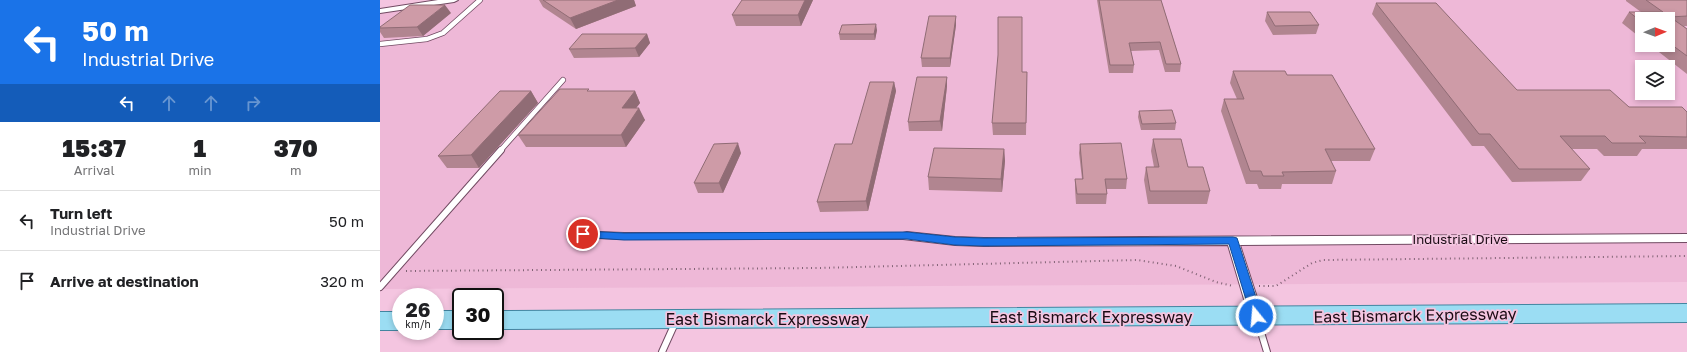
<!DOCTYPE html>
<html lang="en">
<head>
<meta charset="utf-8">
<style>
  body { margin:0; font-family:"Golos Text",sans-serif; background:#f2f2f2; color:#202124; height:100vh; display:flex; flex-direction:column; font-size:15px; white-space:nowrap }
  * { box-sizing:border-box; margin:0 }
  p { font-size:13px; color:#757577 }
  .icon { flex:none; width:22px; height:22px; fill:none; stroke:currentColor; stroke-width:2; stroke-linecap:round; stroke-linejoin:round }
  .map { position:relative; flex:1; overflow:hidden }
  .panel { display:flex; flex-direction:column; background:#fff; width:380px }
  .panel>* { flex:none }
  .guide { background:#1a73e8; color:#fff; overflow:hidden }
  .needle { width:26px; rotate:89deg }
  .buttons { position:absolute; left:1255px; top:12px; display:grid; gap:8px }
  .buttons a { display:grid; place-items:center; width:40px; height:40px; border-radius:0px; background:#fff; box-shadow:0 2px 6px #0003; font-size:20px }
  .speed { position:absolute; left:12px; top:288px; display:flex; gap:8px; font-size:20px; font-weight:700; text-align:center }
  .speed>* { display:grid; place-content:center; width:52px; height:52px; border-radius:50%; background:#fff; box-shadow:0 2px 6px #0003; line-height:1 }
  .speed small { font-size:10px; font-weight:400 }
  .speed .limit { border:2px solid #111; border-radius:6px; background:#fff; color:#111 }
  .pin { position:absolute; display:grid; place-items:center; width:34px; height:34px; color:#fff; margin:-17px; border:2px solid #fff; border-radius:50%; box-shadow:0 1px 4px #0007 }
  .me { position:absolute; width:44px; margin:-22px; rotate:343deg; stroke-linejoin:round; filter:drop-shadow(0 0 3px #0008) }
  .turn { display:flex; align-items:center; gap:14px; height:84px; padding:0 16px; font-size:18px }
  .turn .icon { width:52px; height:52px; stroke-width:2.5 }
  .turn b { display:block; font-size:28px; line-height:34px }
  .lanes { display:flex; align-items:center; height:38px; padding:0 16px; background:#0003; justify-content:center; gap:20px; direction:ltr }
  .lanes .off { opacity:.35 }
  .eta { display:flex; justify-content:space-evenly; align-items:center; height:68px; text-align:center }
  .eta b { font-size:24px; font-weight:800; line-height:28px }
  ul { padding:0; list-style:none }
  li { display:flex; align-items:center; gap:12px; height:60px; padding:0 16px; border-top:1px solid #e0e0e0 }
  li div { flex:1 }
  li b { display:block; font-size:15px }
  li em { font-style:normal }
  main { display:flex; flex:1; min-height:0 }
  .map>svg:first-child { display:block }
  .built { fill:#eeb8d7; fill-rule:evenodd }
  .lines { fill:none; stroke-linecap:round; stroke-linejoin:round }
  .lane-far1-casing { stroke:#714a62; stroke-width:6 }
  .lane-casing { stroke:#714a62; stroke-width:8 }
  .street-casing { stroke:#714a62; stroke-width:2 }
  .primary-casing { stroke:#4385a0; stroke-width:2 }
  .path { stroke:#806274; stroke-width:2; stroke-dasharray:1 3.5; stroke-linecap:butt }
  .lane-far1 { stroke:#fff; stroke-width:4.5 }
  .lane { stroke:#fff; stroke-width:6 }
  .street { fill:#fff; fill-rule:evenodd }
  .primary { fill:#9bddf3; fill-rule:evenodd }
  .wall { fill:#b18590 }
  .shaded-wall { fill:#906c75 }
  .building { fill:#ce9ba7; stroke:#906c75 }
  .route { fill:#1a73e8; stroke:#114b97 }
  .labels { text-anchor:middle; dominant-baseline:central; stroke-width:3.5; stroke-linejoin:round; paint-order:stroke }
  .street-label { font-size:13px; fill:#1a0b14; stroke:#f4c5e0 }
  .near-street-label { font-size:16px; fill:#1a0b14; stroke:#f4c5e0 }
</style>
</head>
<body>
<main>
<section class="panel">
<div class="guide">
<div class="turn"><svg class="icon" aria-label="left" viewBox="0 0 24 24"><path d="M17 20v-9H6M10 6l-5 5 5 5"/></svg><div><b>50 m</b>Industrial Drive</div></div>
<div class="lanes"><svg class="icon" aria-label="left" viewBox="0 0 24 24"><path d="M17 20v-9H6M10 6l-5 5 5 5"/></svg><svg class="icon off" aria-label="ahead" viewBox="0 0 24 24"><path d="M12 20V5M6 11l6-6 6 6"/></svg><svg class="icon off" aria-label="ahead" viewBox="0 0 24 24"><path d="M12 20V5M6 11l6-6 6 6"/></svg><svg class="icon off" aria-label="right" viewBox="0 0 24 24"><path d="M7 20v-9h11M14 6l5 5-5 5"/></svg></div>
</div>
<div class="eta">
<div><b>15:37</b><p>Arrival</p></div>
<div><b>1</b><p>min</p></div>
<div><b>370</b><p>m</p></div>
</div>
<ul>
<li><svg class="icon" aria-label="left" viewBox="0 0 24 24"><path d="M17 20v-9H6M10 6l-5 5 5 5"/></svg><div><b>Turn left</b><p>Industrial Drive</p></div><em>50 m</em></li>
<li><svg class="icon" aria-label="arrive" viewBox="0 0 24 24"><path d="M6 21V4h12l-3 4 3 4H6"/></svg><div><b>Arrive at destination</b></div><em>320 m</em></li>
</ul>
</section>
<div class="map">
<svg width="1307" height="352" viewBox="0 0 1307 352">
  <rect width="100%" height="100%" fill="#f4c5e0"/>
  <path class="built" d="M65,0H1307V282L0,289V9ZM1262,19H1288V45H1262ZM1262,67H1288V93H1262Z"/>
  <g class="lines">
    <g class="lane-far1-casing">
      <path id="lane-far1" d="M0,44L47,39L63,33L100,0
        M120,151L183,80"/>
    </g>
    <g class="lane-casing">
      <path id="lane" d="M190,234L244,236H527
        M0,287L121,150
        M877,319L887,352
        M282,352L296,321"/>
    </g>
    <g class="street-casing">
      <path id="street" d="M58,0H78L74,2L0,13V9Z
        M527,232L575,237L604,238L1307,234V242L860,245L883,316L881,320L876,321L871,320L869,316L848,245L604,246L575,245L523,239L521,236L523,233Z"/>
    </g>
    <g class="primary-casing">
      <path id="primary" d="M1307,304V322L115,329V311Z
        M55,311H81V329H55Z
        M0,312H21V330H0Z"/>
    </g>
    <path class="path" d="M26,271L438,268L757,260L796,266L836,282L853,286
      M879,286H896L932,263L943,260L1307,256"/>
    <use href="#lane-far1" class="lane-far1"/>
    <use href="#lane" class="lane"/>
    <use href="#street" class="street"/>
    <use href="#primary" class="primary"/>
  </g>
  <path class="wall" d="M159,0H254L256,6L196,29L163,7Z
    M433,0L421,26H356L352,15Z
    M717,0H781L801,64L800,72H785L779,50L751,51L754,65L753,73H729Z
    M1246,0H1307V26H1304L1307,29V74L1270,45H1288V19H1262V39L1242,23L1249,12H1261L1246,1Z
    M996,3L1137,90L1249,107L1307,112V149H1262L1257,156H1224L1217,149H1191L1210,169L1201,181L1132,182L1104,146H1092L992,14Z
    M887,12L939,25L936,34L893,35L885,21Z
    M71,13L43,36L4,38L0,32V27Z
    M576,16V25L570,67H542L541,58Z
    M497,30L495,40H460L459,34Z
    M267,34L270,43L259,57L194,58L189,49Z
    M853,71L907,75L995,149L990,161H951L956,171L952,184H902L901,189H879L877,184H866L841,111L844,99H857L850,83Z
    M642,72H647L646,135H613L612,123Z
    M567,77V86L562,131H529L528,122Z
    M514,82L516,91L488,211L440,212L437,202L472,144Z
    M151,91L158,103L99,168H67L58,156Z
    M210,91H255L260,103L256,108L265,120L246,147H146L138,135Z
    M759,111L796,123L795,130H761L758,117Z
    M773,139L808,167L830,191L827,204H768L764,180L766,167H774L771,151Z
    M700,144L747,179L746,189H726L727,194L726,204H696L695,189V179H702L699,153Z
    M624,149L625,161L622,192L549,190L548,177Z
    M361,153L343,193H318L314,183Z"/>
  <path class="shaded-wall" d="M238,0H254L256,6L196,29L190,18Z
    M425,0H433L421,26L418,15Z
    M65,5L71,13L43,36L37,27Z
    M576,16V25L570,67V58Z
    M496,24L497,30L495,40L494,34Z
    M267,34L270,43L259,57L255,48Z
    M567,77V86L562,131L560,121Z
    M514,82L516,91L488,211L486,201Z
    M151,91L158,103L99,168L91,155Z
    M255,91L260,103L247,120L242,108Z
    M259,108L265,120L246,147L241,135Z
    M358,143L361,153L343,193L339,183Z
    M624,149L625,161L622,192L621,179Z"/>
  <path class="building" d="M163,0H238L190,18Z
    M362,0H425L418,15H352Z
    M719,0H781L801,64H786L780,42L749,43L754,65H730Z
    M1266,0H1307V16L1290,17L1307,29V56L1288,42V19H1262V22L1249,12H1283Z
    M996,3H1056L1137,90H1230L1249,107H1302L1307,112V137L1259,136L1266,143H1232L1225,136H1180L1210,169H1139L1110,134H1099Z
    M30,5H65L37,27L0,28V27Z
    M887,12H930L939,25L895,26Z
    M549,16H576L570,58H541Z
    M618,17H642V72H647L646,123H612L618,55Z
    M496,24L494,34H459L462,25Z
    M202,34H267L255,48L189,49Z
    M853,71H905L907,75H952L995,149H945L956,171L902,172L904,176H883L881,171H870L844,99H864Z
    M537,77H567L560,121L528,122Z
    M490,82H514L486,201L437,202L455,144H472Z
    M180,89H209L207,91H255L242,108H259L241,135H138Z
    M120,91H151L91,155L58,156Z
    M792,110L796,123L762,124L759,111Z
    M773,139H801L808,167H823L830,191H770L766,167H779Z
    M358,143L339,183H314L334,144Z
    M741,143L747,179H725L727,194H697L695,179H703L700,144Z
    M554,148L624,149L621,179L548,177Z"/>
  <path class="route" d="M203,231L244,233L527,232L575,237L604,238L853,237L857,238L858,241L882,316L880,320L876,321L872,320L871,316L849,244L604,246L575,245L527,239L244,240L200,237L198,234L200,232Z"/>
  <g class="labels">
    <g class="street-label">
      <text x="1080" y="239">Industrial Drive</text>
    </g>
    <g class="near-street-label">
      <text transform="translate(1035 315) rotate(-1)">East Bismarck Expressway</text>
      <text x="711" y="317">East Bismarck Expressway</text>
      <text x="387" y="319">East Bismarck Expressway</text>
    </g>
  </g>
</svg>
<div class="buttons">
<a><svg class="needle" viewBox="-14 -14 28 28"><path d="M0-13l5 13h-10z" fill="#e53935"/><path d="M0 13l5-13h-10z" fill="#757577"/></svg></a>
<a><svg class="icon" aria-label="layers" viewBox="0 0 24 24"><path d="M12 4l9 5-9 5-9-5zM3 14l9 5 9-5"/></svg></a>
</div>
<div class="speed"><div>26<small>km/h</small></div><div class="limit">30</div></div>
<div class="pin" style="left:203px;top:234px;background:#d93025"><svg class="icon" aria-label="arrive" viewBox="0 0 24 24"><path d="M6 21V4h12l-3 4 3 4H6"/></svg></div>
<svg class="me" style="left:876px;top:316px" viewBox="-20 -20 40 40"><circle r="17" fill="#1a73e8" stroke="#fff" stroke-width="3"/><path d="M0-11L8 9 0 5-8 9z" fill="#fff"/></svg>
</div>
</main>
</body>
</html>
